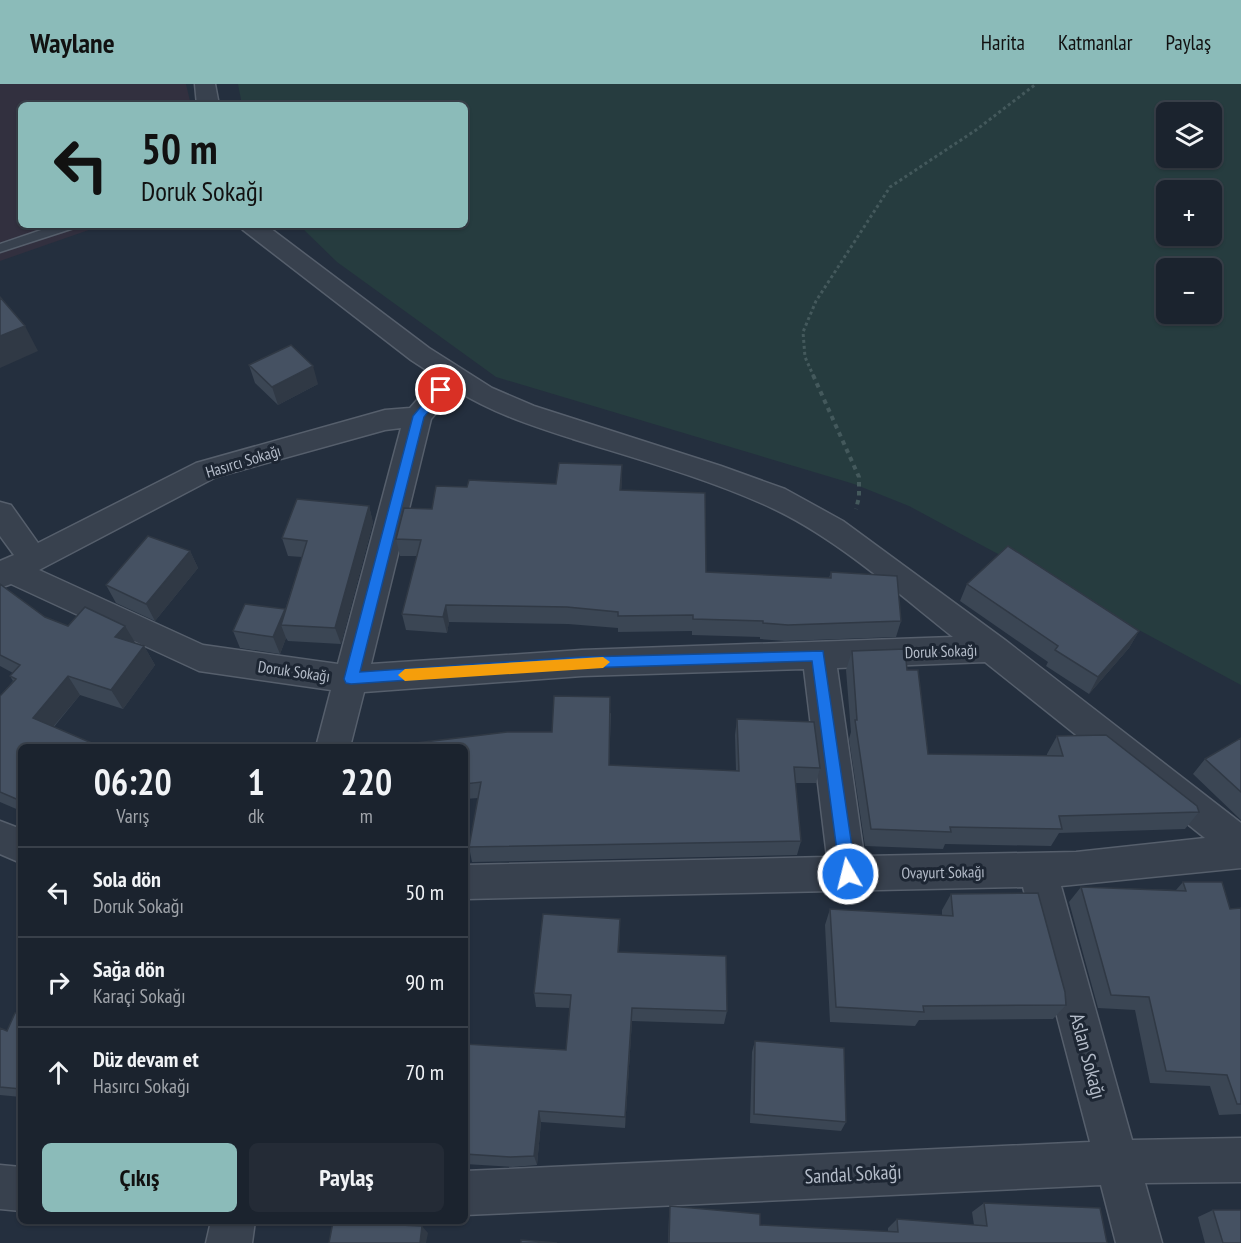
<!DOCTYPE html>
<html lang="tr">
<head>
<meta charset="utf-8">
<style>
  body { margin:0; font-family:"PT Sans Narrow",sans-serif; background:#242b36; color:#f1f3f6; height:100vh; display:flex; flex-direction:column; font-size:22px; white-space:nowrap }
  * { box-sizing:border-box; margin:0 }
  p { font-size:20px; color:#a0a4aa }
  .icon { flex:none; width:33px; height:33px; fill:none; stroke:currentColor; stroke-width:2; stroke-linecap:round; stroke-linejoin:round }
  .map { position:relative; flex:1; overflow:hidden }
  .details { position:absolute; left:18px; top:660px; width:450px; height:480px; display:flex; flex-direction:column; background:#1b232e; border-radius:9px; box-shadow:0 2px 4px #0004,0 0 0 2px #39404a }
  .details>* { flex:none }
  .banner { position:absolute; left:18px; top:18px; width:450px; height:126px; border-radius:9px; box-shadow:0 2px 4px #0004,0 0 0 2px #39404a; background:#8bbbb9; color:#111; overflow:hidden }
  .buttons { position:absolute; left:1156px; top:18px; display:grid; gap:12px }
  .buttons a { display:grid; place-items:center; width:66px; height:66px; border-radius:9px; background:#1b232e; box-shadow:0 2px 4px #0004,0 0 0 2px #39404a; font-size:30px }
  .pin { position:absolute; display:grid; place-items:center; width:51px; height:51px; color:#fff; margin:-26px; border:3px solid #fff; border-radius:50%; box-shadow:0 2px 6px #0007 }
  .me { position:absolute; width:66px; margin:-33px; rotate:352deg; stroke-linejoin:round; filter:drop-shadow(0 0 4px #0008) }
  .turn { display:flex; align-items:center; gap:21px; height:126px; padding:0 24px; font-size:27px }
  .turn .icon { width:78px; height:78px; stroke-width:2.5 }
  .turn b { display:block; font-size:42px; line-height:51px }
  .eta { display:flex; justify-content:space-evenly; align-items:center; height:102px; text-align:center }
  .eta b { font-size:36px; font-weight:700; line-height:42px }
  .action { display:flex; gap:12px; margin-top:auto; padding:12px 24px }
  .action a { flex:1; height:69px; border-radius:9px; background:#8bbbb9; color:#111; font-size:24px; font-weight:700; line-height:69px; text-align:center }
  .action a+a { background:#242b36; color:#f1f3f6 }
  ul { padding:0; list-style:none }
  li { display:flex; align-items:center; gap:18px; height:90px; padding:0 24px; border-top:2px solid #39404a }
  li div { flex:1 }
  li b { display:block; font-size:22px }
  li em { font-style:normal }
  header { display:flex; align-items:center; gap:36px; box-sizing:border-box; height:84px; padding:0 30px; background:#8bbbb9; color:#111 }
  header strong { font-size:28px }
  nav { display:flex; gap:33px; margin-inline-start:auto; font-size:21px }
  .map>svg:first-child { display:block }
  .medical { fill:#32303f }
  .green { fill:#263c3f; fill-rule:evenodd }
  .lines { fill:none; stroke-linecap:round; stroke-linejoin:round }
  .service-casing { stroke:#565f6c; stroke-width:3 }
  .minor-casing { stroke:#565f6c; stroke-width:3 }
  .path-far1 { stroke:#44595c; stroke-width:3; stroke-dasharray:3 3; stroke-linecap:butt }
  .path { stroke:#44595c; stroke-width:4; stroke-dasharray:4.5 4.5; stroke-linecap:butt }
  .service { fill:#38414e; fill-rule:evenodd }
  .minor { fill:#38414e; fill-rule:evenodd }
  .wall { fill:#3b4654 }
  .shaded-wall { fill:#303945 }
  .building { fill:#455162; stroke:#303945; stroke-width:1.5 }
  .route { fill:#1a73e8; stroke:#114b97; stroke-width:1.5 }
  .slow { fill:#f59e0b }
  .labels { text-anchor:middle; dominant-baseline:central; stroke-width:6; stroke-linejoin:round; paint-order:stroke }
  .street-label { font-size:16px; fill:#b4bcc9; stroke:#1d2633 }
  .near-street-label { font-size:20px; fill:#b4bcc9; stroke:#1d2633 }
</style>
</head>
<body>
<header>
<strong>Waylane</strong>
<nav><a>Harita</a><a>Katmanlar</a><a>Paylaş</a></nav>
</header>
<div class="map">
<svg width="1241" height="1159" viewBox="0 0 1241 1159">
  <rect width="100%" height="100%" fill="#242f3e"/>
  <path class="medical" d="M0,0H186L191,21H21V141H103L0,177Z"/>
  <path class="green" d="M238,0H1241V601L909,422L854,400L496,293L337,178L299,141H465V21H242ZM1167,28H1212V74H1167ZM1167,106H1212V152H1167ZM1167,184H1212V230H1167Z"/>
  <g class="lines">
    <g class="service-casing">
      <path id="service" d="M56,141H75L74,144L0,168V160Z"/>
    </g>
    <g class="minor-casing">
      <path id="minor" d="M195,0H215L219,21H197Z
        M239,141H266L429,264L492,304L534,322L721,382L785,405L843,437L1005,556L1241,739V784L1061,802L1132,1056L1241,1054V1098L1145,1099L1162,1159H1116L1101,1101L465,1131V1087L1090,1058L1023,803L465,815V781L827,773L804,585L582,592L364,608L350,663H316L331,606L199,587L11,500L0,504V477L14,471L0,452V418L11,421L38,459L196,379L385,326L410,324L437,293L411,276L243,146ZM456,306C492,329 533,342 573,355C637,375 702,393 763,420C832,450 895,507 953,553L582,566L371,580L431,335ZM401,344L338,580L203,561L39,486L216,393L385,346ZM985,578L1205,754L1076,768L864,772L837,584Z
        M0,737L21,745V779L0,770Z
        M0,1081L21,1083V1127L0,1125Z
        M211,1137H255L252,1159H206Z"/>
    </g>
    <path class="path-far1" d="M814,293L805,273L803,248L816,217L890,103L976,46L1036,0"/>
    <path class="path" d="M813,291L859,393V413L856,425"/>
    <use href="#service" class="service"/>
    <use href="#minor" class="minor"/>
  </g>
  <path class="wall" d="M249,281L318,300L278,321L255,299Z
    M622,398L621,406L706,488L829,494L831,488L901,537L896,553L785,557L760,555V553L692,551V547L618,548V544L568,540L449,538L447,549L406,546L402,530L417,472H400L396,455L432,425L467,403Z
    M369,422L373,439L341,560L288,557L286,554L280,570L240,564L233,547L285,526L302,473L288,472L282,454Z
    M190,467L198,484L155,537L116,519L106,501Z
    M0,500L45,533L68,542L144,562L155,581L123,625L80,611L54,643L21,663V727L0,718V612L13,597L10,592L13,589L0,582Z
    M967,500L1139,547L1129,564L1089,610L1046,582L1048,578L960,517Z
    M852,567L907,586L928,670L1047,672V670L1057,652L1199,728L1185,745L1059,749L1051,762L945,760L943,765L865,762L849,655L851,648L846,586Z
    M611,629L609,681L736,687L735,651L737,635L820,684L816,699H795L801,757L797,771L472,778L469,763L478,714L465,715V663L552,648Z
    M1241,654V736L1193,690L1205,675Z
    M1183,798L1230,825L1241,824V1030L1219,1031L1210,1002L1150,999L1135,926L1098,924L1069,818L1081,803L1176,806Z
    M951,810L1066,921L1053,935L919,936L915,942L830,938L825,841L830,825L942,831V826Z
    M620,835L619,868L727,927L724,940L632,937L625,1044L541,1038L537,1081L513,1083L465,1080V960L566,966L570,924L536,923L534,909Z
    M21,929V1013L0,1011V944L7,947Z
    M755,957L846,1038L841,1047L750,1039L752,968Z
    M984,1119L1107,1159H668L669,1131L670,1122L760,1141L888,1148V1144L897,1135L974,1141L972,1128Z
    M1213,1126L1241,1159H1205L1198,1133Z"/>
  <path class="shaded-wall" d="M25,242L38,267L0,284V252Z
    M313,282L318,300L278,321L272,303Z
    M622,381V398L620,423V406Z
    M369,422L373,439L341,560L335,544Z
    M190,467L198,484L155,537L146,520Z
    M446,521L449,538L447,549L443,533Z
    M285,525L291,541H281L286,554L280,570L273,553Z
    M125,542L136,560L115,553Z
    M1139,547L1129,564L1089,610L1098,593Z
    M144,562L155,581L123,625L111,606Z
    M68,592L80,611L46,651L33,634Z
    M620,835V850L618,883V868Z
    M632,924V937L625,1044V1033Z
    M539,1027L541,1038L537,1081L534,1072Z
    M422,1142L428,1149L426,1159H420Z"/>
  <path class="building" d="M0,213L25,242L0,252Z
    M291,261L313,282L272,303L249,281Z
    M559,379L622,381L620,406L705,409L706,488L831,494V488L897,492L901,537L788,541L763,539V537L693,535V531L618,532V528L567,523L446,521L443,533L402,530L421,456L396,455L404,424L432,425L436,402L467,403L469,396L556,400Z
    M297,415L369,422L335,544L281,541L307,457L282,454Z
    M148,452L190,467L146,520L106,501Z
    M1008,462L1139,547L1098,593L1055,566L1058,562L967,500Z
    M0,500L45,533L68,542L85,523L125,542L115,553L144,562L111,606L68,592L33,634L101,663H21V717L0,708V612L16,595L10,592L20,581L0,571Z
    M245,520L285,525L273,553L233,547Z
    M905,565L907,586H918L928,670L1063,672L1057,652L1106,651L1197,722L1199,728L1059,732L1062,745L950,743L951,748L871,745L855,636H857L852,567Z
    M554,612L610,613L609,681L739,687L737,635L814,638L820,684L794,683L801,757L469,763L481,698L465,700V663H409L408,660L507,648H552Z
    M1241,654V708L1205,675Z
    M1183,798H1222L1230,825L1241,824V1020H1237L1227,991L1166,987L1149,913L1111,911L1081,803L1186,807Z
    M1038,809L1065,908L1066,921L923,922L924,928L836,923L830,825L953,832L951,810Z
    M543,830L620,835L618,868L726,872L727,927L632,924L625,1033L539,1027L534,1072L510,1073L465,1070V960L566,966L571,911L534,909Z
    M15,929H21V1005L0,1003V944L7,947Z
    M755,957L844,964L846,1038L754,1030Z
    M984,1119L1100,1124L1107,1159H669L670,1122L760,1130V1141L898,1148L897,1135L987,1142Z
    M1213,1126H1241V1159H1223Z
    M333,1138L422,1142L420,1159H329Z
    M521,1156L557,1159H521Z"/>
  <path class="route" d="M441,302L446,306L424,333L360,588L582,573L823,567L856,790L853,795L848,797L842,795L840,790L812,577L582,584L351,600L346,599L344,595L413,332L437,303Z"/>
  <path class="slow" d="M603,573L610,578L603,584L405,597L398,591L405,585Z"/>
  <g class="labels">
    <g class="street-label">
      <text transform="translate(243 377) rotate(-17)">Hasırcı Sokağı</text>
      <text transform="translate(941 567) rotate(-2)">Doruk Sokağı</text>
      <text transform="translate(294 587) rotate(8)">Doruk Sokağı</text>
      <text transform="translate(943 788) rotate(-1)">Ovayurt Sokağı</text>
    </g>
    <g class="near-street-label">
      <text transform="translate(1088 972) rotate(75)">Aslan Sokağı</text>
      <text transform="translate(853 1090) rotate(-3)">Sandal Sokağı</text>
    </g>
  </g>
</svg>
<div class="buttons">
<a><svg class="icon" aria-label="layers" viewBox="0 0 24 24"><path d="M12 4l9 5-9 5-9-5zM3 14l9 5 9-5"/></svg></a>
<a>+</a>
<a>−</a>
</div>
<div class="pin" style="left:441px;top:306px;background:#d93025"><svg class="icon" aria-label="arrive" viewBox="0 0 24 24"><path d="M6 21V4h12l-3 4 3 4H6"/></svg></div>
<svg class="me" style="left:848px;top:790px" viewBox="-20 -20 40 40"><circle r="17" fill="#1a73e8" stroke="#fff" stroke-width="3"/><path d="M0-11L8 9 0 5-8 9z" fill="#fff"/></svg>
<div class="banner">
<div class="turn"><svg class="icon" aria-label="left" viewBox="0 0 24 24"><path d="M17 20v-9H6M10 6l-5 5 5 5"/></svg><div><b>50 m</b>Doruk Sokağı</div></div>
</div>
<section class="details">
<div class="eta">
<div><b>06:20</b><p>Varış</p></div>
<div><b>1</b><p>dk</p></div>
<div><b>220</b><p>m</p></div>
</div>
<ul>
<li><svg class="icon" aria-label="left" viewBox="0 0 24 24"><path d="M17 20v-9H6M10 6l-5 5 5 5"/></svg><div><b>Sola dön</b><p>Doruk Sokağı</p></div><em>50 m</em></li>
<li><svg class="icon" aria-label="right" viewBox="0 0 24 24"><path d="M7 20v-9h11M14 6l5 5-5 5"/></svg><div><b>Sağa dön</b><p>Karaçi Sokağı</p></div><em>90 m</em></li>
<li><svg class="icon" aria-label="ahead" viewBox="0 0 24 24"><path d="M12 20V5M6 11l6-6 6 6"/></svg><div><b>Düz devam et</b><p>Hasırcı Sokağı</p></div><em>70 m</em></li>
</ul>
<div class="action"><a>Çıkış</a><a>Paylaş</a></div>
</section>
</div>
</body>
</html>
